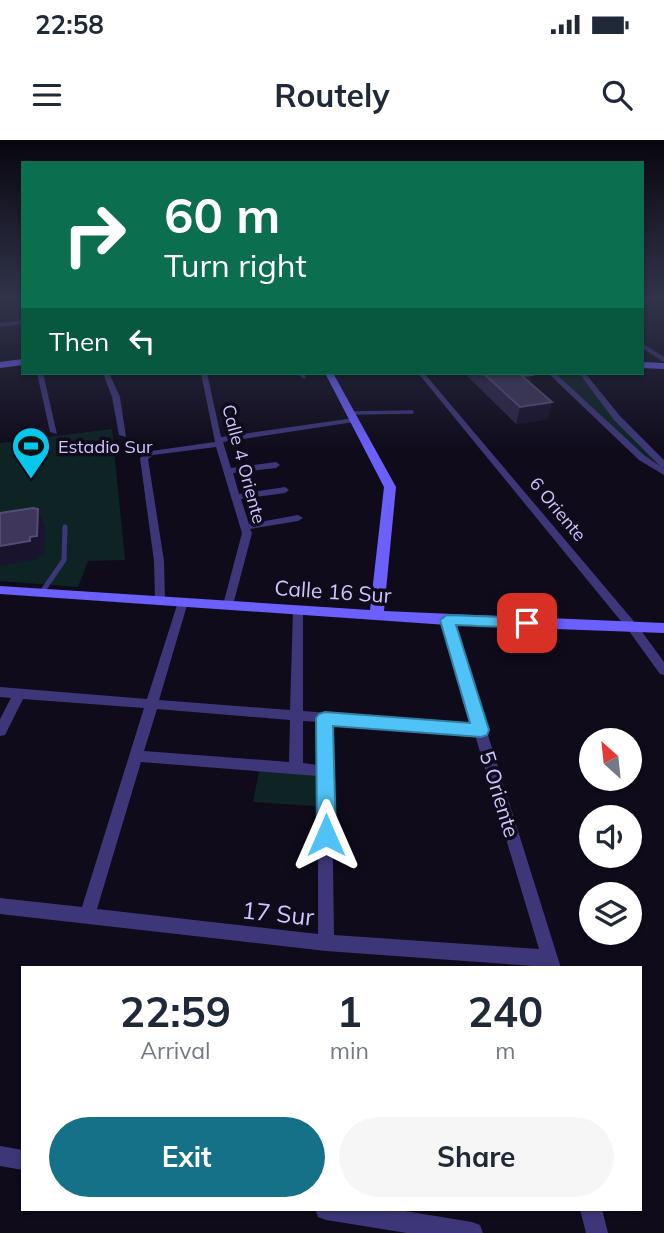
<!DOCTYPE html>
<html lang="en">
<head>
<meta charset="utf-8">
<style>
  body { margin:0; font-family:Mulish,sans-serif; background:#f6f6f7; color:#1f2937; height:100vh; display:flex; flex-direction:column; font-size:26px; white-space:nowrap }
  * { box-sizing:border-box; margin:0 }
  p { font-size:23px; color:#747a83 }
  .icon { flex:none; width:38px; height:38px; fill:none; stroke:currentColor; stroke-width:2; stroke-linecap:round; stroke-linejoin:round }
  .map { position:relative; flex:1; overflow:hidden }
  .drawer { position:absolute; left:21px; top:826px; width:621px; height:245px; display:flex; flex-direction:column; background:#fff; border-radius:0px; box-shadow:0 2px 5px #0004 }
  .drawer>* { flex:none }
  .hud { position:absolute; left:21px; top:21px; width:623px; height:214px; border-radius:0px; box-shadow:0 2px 5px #0004; background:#0b6e4f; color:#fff; overflow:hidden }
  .needle { width:46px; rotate:333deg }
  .fabs { position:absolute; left:579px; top:588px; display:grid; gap:14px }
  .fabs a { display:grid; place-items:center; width:63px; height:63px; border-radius:50%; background:#fff; box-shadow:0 2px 5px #0004; font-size:35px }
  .pin { position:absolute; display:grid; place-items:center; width:60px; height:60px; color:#fff; margin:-30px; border-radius:14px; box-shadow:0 4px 10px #0006 }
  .me { position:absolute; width:77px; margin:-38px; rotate:0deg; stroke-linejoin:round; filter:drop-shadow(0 0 5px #0008) }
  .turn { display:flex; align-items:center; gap:24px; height:147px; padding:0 28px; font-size:32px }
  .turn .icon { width:91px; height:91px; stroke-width:2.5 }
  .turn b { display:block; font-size:49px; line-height:60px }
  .then { display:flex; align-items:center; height:66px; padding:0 28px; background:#0003; gap:14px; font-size:26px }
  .eta { display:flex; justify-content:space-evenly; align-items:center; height:119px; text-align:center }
  .eta b { font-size:42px; font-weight:700; line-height:49px }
  .button { display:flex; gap:14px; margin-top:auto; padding:14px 28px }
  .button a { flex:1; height:80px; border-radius:42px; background:#147188; color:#fff; font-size:28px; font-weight:700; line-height:80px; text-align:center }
  .button a+a { background:#f6f6f7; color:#1f2937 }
  .status { display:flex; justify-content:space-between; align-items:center; height:49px; padding:0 35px; background:#fff; direction:ltr }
  .status svg { height:19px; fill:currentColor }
  header { display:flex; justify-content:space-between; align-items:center; height:91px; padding:0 28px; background:#fff; font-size:32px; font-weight:700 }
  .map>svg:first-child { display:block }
  .green { fill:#0e2424 }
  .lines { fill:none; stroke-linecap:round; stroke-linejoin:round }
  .lane-far1 { stroke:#3d3779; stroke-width:3.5 }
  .lane { stroke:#3d3779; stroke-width:5 }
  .street { fill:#3d3779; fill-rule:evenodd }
  .secondary { fill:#6b60fb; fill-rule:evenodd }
  .wall { fill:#2d2449 }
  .shaded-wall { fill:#1a132e }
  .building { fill:#3f365c; stroke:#554c76; stroke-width:2 }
  .route { fill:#4fc3f7; stroke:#337fa1; stroke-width:2 }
  .labels { text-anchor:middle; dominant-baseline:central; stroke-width:7; stroke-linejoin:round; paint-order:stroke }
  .far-poi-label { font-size:18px; fill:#cfc6fe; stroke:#0f0b1b; text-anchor:start }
  .far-street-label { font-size:18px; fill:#cfc6fe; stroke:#0f0b1b }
  .street-label { font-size:21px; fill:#cfc6fe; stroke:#0f0b1b }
  .near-street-label { font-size:24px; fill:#cfc6fe; stroke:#0f0b1b }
</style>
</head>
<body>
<div class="status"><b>22:58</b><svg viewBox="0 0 49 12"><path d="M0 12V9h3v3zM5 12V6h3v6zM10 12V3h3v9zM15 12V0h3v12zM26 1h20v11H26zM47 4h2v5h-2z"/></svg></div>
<header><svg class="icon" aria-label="menu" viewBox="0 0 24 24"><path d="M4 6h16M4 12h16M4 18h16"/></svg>Routely<svg class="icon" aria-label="search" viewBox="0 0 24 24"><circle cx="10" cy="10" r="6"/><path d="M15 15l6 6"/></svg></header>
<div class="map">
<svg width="664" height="1093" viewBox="0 0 664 1093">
  <rect width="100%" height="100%" fill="#0f0b1b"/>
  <path class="green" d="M554,233H580L664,328L657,327L559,240Z
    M112,289L125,420L88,421L78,447L0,441V303Z
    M260,627L326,631V667L253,662Z"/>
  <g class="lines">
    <path class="lane-far1" d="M299,233L304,237
      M350,273L412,272"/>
    <path class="lane" d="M42,452L64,420L65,387"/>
    <path class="street" d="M19,157H23V163L20,161Z
      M23,180V184L0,187V183Z
      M642,203L664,217V222L642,208Z
      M37,233H43L57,294L50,292Z
      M103,233H109L120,257L126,297L119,295L112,257Z
      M201,233H207L221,297L354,278L358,280L354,282L223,302L231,328L276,322L280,325L276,328L233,333L239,354L285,347L289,350L285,353L241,359L249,384L298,375L303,378L298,381L250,389L252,393L233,465L228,469L223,465L242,393L216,307L153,315L148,319L164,421L165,460L160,464L155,460L154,421L140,318L151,311L215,302Z
      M418,233H424L637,485L664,522V535L660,534L629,491Z
      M548,233H555L645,316L660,326L614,280L579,233H585L620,276L664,320V328L662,327L664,328V335L639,320Z
      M183,458L188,462L159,560L290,570L293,470L298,466L303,470V571L472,584L441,480L443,477H451L561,828L326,811L0,774V758L82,767L144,568L23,559L5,595L0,596V579L11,558L0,557V547L147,559L178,462ZM157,569L290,580L289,622L144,611ZM303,581L319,582L318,625L303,623ZM331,583L475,595L539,809L334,795ZM141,622L318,636V794L97,769Z
      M0,1006L23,1010V1030L0,1026Z
      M315,1069H393L472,1082L480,1085L483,1093H407L326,1080L318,1077Z
      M580,1069H602L608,1093H586Z"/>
    <path class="secondary" d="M23,219V225L0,228V222Z
      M642,222L664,223V229L642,228Z
      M325,233H333L396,347L384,471L664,483V493L447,485L0,454V446L370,470L384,347Z"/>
  </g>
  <path class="wall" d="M464,233H530V243L548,279L516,284Z"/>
  <path class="shaded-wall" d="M532,235L528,251L522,236Z
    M552,262L548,279L516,284L520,267Z
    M38,369L45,387V415L38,416V419L0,426V406L30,397Z"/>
  <path class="building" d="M483,233H530L532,235L522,236L552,262L520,267Z
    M33,368L38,369L37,396L30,397V401L0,406V373Z"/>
  <linearGradient id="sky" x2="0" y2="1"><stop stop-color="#08060f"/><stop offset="0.51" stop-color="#31344a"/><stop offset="1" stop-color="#31344a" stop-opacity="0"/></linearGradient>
  <rect width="664" height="310" fill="url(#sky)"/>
  <path class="route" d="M447,475L527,478L534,483L527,488L456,485L489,590L487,595L481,597L333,586L336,695L333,701L326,703L320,701L317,695L316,578L319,574L325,572L470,583L440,480Z"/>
  <defs>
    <g id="stadium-pin" transform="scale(2.0125)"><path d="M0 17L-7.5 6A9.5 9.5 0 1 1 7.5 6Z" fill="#06c8ea" stroke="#0f0b1b"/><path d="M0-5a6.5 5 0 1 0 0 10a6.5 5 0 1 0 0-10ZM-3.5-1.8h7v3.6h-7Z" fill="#111"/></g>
  </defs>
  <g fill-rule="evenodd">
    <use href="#stadium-pin" x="31" y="306"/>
  </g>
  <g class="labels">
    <g class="far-poi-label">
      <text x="58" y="306">Estadio Sur</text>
    </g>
    <g class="far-street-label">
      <text transform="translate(244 324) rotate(75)">Calle 4 Oriente</text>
      <text transform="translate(558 369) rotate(50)">6 Oriente</text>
    </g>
    <g class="street-label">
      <text transform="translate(333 451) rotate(4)">Calle 16 Sur</text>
      <text transform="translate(500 654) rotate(73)">5 Oriente</text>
    </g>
    <g class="near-street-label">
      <text transform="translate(278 773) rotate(6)">17 Sur</text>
    </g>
  </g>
</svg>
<div class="fabs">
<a><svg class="needle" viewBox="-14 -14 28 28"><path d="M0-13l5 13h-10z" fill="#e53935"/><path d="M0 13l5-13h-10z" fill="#747a83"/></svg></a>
<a><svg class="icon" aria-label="sound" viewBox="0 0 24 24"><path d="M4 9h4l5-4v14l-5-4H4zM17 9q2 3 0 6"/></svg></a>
<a><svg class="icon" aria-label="layers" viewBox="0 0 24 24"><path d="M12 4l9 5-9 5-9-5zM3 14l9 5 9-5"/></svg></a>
</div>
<div class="pin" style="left:527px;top:483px;background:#d93025"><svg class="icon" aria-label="arrive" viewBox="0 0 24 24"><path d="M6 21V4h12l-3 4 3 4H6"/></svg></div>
<svg class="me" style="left:326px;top:695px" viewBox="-20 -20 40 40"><path d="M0-17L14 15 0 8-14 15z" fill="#4fc3f7" stroke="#fff" stroke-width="4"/></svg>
<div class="hud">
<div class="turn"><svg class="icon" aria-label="right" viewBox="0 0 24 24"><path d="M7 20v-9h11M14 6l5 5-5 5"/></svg><div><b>60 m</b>Turn right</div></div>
<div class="then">Then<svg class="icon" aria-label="left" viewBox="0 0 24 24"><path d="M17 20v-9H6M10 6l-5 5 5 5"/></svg></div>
</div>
<section class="drawer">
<div class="eta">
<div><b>22:59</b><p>Arrival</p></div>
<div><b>1</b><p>min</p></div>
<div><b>240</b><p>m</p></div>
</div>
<div class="button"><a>Exit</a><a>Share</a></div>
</section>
</div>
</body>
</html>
